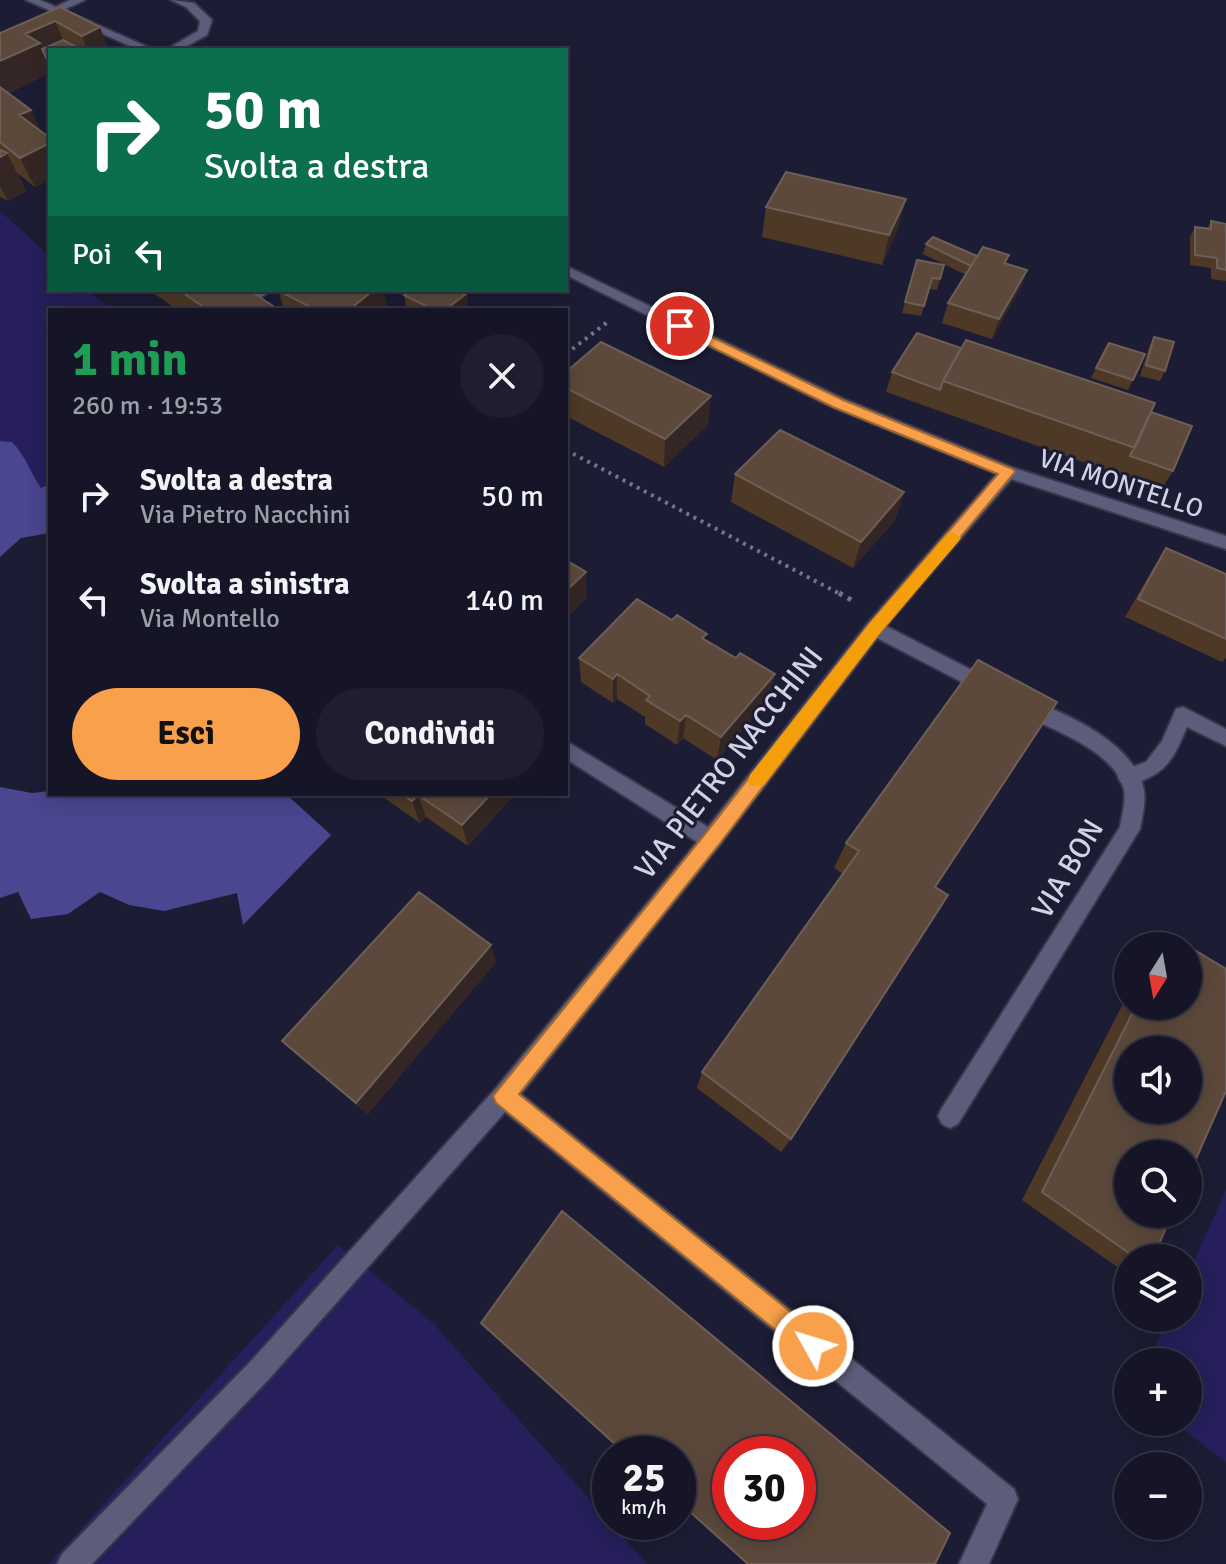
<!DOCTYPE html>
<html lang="it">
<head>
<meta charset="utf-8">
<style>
  body { margin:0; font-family:Signika,sans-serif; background:#1e1e2f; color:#f1f3f6; height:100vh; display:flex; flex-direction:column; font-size:30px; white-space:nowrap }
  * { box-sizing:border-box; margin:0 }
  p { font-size:26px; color:#9d9fa7 }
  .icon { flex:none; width:44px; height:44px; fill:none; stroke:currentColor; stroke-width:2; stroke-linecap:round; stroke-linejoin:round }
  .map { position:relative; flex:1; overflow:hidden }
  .panel { position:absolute; left:48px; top:308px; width:520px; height:488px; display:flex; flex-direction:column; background:#151527; border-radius:0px; box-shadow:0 4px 20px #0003,0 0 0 2px #343444 }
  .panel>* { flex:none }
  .hud { position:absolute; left:48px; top:48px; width:520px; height:244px; border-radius:0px; box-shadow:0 4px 20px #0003,0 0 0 2px #343444; background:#0b6e4f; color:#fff; overflow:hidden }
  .needle { width:52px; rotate:191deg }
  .fabs { position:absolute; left:1114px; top:932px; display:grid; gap:16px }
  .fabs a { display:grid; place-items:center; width:88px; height:88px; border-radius:50%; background:#151527; box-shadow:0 4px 20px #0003,0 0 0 2px #343444; font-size:40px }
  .speed { position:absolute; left:592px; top:1436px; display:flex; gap:16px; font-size:40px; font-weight:700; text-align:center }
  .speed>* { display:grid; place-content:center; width:104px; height:104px; border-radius:50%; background:#151527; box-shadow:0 4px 20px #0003,0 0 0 2px #343444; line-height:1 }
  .speed small { font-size:20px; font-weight:400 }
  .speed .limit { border:12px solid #d22; background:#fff; color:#111 }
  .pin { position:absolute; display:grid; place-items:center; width:68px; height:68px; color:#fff; margin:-34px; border:4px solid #fff; border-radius:50%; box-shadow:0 2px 8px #0007 }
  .me { position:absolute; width:88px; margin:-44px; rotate:309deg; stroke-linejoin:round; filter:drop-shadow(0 0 6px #0008) }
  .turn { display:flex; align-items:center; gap:28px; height:168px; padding:0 24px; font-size:36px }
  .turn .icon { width:104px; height:104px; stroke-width:2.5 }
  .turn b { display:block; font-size:56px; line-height:68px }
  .then { display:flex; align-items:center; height:76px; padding:0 24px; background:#0003; gap:16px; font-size:30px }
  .round { display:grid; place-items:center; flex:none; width:84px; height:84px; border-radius:42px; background:#1e1e2f }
  .headline { display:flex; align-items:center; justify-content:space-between; height:136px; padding:0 24px }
  h1 { font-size:48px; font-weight:700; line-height:60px; color:#1e9e55 }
  .cta { display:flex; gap:16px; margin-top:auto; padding:16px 24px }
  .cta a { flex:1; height:92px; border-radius:48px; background:#f8a04b; color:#111; font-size:32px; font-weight:700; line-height:92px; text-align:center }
  .cta a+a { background:#1e1e2f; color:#f1f3f6 }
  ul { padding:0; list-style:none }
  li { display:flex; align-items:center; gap:24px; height:104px; padding:0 24px }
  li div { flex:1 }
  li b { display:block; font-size:30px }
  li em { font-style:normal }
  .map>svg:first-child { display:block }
  .green { fill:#261f5b }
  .forest { fill:#4a468f }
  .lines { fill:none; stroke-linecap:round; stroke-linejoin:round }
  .lane-casing { stroke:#37364b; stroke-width:4 }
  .street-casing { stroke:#37364b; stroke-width:4 }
  .secondary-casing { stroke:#37364b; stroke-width:4 }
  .path-far1 { stroke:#74758a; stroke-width:4; stroke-dasharray:3 5; stroke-linecap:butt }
  .path { stroke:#74758a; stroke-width:5; stroke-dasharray:4 6; stroke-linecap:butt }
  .lane { fill:#5c5d7b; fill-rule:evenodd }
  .street { fill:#5c5d7b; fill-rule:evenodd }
  .secondary { fill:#5c5d7b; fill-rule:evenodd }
  .wall { fill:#4e3927 }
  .shaded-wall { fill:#342624 }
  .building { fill:#5c493c; stroke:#6e5f56; stroke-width:2; fill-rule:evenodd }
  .route { fill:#f8a04b; stroke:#a16831; stroke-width:2 }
  .slow { fill:#f59e0b }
  .labels { text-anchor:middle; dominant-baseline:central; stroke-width:6; stroke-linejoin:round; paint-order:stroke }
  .far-street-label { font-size:26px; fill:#d1d3e4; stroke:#1c1c34 }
  .street-label { font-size:30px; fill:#d1d3e4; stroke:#1c1c34 }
</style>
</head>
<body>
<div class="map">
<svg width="1226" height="1564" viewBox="0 0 1226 1564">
  <rect width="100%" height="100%" fill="#1c1c34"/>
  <path class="green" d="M0,211L50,256V290H88L111,310H50V484L41,488C30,472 26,456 12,442L0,441Z
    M1226,1190V1462L1173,1422H1188V1362H1148L1168,1318H1188V1274Z
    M338,1245L434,1324L647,1564H49Z"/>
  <path class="forest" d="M0,441L12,442C26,456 30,472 41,488L50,484V533L21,538L0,557Z
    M0,787L32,793L50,791V794H286L331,835L243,925L237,893L164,911L129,905L100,892L68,914L31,919L18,892L0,898Z"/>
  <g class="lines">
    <g class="lane-casing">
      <path id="lane" d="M70,0H85L59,12L49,10Z
        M171,0L194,3L212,20L207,35L180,50H166L198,31L200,21L186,7Z
        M254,290H271L256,301H246V295Z
        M1183,707L1226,729V746L1187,727C1175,755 1169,771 1139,782C1132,784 1129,786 1121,783L1118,777L1121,771L1146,762L1162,741L1176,709Z
        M260,1357L269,1361L273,1370L269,1379L92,1564H57L62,1554L251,1361Z"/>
    </g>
    <g class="street-casing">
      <path id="street" d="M1008,466L1016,472L1014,476L886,626L995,682L997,687L995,692H981L877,638L718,847L521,1094L1014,1489L1018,1499L989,1564H959L987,1504L505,1112L269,1379L260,1383L251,1379L247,1370L251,1361L496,1088L697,842L566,759V741L708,827L868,623L1002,468Z
        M1023,698C1065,712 1136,743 1144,791C1146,803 1142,817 1140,829L958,1124L950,1128L942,1124L938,1116L942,1108L1120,827C1122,815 1126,801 1124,790C1115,750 1049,728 1016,712L1013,706L1016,700Z"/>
    </g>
    <g class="secondary-casing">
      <path id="secondary" d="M26,0H40L155,50H139Z
        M566,266L844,399L1014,468L1226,536V549L1002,476L832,407L566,275Z"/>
    </g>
    <path class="path-far1" d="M566,354L610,320
      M566,450L842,595"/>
    <path class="path" d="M839,593L855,602"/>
    <use href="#lane" class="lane"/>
    <use href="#street" class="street"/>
    <use href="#secondary" class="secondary"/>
  </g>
  <path class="wall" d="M60,7L109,50H50V73L8,93L31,110L41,132L50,138V186L47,181L35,187L17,173L26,191L8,201L0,197V33Z
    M906,199L898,228L882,265L762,237L766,207Z
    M1211,221L1226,224V281L1211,279V268L1190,265V237L1195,227L1207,229Z
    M926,244L977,256L1009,255L1006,264L1027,270L1019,291L992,339L942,323L948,303L966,275L923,254Z
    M917,260L944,265L937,290L929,289L921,316L902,313Z
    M149,290H249L279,310H178Z
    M278,290L387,304L379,310H284Z
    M404,295L468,303L460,310H415L406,306Z
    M1154,337L1165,371L1160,381L1140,376L1149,347Z
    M1109,343L1145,354L1128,390L1091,378Z
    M566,372L708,425L664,467L566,416Z
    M892,372L1151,412L1173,471L1161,490L886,392Z
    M735,474L904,492L895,520L853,568L731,502Z
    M1166,548L1226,574V658L1222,662L1125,617L1154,567Z
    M706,640L736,658L775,674L770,698L717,760L683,738L677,745L645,724V717L617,699L613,703L581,682L579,658Z
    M382,794H515L468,846L426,817L420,823L383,797Z
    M846,843L935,887L791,1139L781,1152L697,1088L702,1072L843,874L834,868Z
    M1172,936L1188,946H1159Z
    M496,962L368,1114L297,1055L282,1041Z
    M1128,994V1006H1188L1136,1258H1128V1270L1123,1271L1022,1200Z"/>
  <path class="shaded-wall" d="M55,21L67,50L50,61V73L0,96V61L25,34Z
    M100,27L109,50H87L82,36Z
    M31,110L44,139L19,115Z
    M50,143V179L45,177L47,181L35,187L20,158Z
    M7,153L26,191L8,201L0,186V157Z
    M906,199L898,228L882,265L889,235Z
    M1027,270L1019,291L992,339L999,319Z
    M361,290H384L387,304L379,310H349Z
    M467,293L468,303L460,310H445Z
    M711,396L708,425L664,467L665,439Z
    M904,492L895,520L853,568L861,542Z
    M586,572L587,598L566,619V591Z
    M617,674V699L613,703V679Z
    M775,674L770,698L717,760L721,737Z
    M686,715L683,738L677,745L680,721Z
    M491,794H515L468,846L462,825Z
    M418,795L426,817L420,823L412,801Z
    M491,945L496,962L368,1114L356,1103Z"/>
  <path class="building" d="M60,7L100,27L82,36L55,21L25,34L40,43L0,61V33Z
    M63,40L78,48L74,50H50V61L48,62L42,49Z
    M0,87L31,110L19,115L50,138V143L20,158L0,142Z
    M0,150L7,153L0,157Z
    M786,172L906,199L889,235L766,207Z
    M1211,221L1226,224V270L1217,268V258L1195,255V227L1211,229Z
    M933,237L977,256L971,266L926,244Z
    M983,247L1009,255L1004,263L1027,270L999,319L948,303Z
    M917,260L944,265L940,279L932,278L924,306L905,302Z
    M179,290H249L279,310H208Z
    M278,290H366L371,292L349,310H316L279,291Z
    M411,290H439L445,293L448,290H460L467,293L445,310H434L404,295Z
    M917,333L961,348L943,381L940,390L892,372Z
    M1154,337L1174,342L1165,371L1146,365Z
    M966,340L1155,403L1135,448L943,381Z
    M601,342L711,396L665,439L566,388V372Z
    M1109,343L1145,354L1133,380L1096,368Z
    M1151,412L1192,426L1173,471L1130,456Z
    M780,430L904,492L861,542L735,474Z
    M1166,548L1226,574V639L1138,599Z
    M566,560L586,572L566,591Z
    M637,599L672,620L677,615L707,634L702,638L736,658L740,653L775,674L721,737L686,715L680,721L646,700L650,696L617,674L613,679L579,658Z
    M978,660L1057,702L935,887L948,895L791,1139L702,1072L859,851L846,843Z
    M402,794H491L462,825L418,795L412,801Z
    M419,892L491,945L356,1103L282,1041Z
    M1172,936L1188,946H1167Z
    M1188,946L1226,969V1091L1188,1177V1154H1128V1214H1172L1153,1258H1136L1042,1192L1136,1006H1188ZM1128,1050H1188V1110H1128Z
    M562,1211L950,1533L935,1564H748L678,1501V1454H626L481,1323ZM730,1454H798V1522H730Z"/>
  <path class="route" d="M680,322L843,400L1013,469L1015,472L880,633L718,846L519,1094L822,1337L825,1346L822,1354L813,1358L805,1354L496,1103L493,1096L705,834L869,624L998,474L833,407L675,329L674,326Z"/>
  <path class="slow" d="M953,532L961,538L958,542L880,633L763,786H750L748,781L750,775L869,624L947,534Z"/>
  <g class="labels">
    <g class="far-street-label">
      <text transform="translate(1121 484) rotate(18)">VIA MONTELLO</text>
    </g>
    <g class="street-label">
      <text transform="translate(729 763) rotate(-52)">VIA PIETRO NACCHINI</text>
      <text transform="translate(1068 869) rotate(-59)">VIA BON</text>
    </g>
  </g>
</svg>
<div class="fabs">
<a><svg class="needle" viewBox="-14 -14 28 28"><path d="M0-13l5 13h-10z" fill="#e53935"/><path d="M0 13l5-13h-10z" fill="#9d9fa7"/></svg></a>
<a><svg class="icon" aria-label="sound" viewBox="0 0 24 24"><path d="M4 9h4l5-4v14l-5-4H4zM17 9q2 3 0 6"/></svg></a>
<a><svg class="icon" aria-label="search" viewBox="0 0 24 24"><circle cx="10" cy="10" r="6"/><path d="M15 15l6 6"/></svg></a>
<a><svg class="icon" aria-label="layers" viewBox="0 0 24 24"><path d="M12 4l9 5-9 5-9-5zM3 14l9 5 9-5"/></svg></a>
<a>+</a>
<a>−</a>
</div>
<div class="speed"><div>25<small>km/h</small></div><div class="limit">30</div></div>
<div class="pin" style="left:680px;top:326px;background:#d93025"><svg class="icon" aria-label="arrive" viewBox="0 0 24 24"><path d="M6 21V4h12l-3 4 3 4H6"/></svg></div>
<svg class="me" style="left:813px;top:1346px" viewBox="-20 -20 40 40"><circle r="17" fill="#f8a04b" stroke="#fff" stroke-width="3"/><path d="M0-11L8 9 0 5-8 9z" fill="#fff"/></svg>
<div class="hud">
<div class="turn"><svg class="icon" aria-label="right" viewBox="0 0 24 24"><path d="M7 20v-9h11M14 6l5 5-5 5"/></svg><div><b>50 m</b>Svolta a destra</div></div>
<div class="then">Poi<svg class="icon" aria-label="left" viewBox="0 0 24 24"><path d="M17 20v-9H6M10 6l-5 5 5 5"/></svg></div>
</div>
<section class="panel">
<div class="headline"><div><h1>1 min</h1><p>260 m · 19:53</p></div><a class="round"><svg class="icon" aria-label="close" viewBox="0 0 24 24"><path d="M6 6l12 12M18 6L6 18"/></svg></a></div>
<ul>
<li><svg class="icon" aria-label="right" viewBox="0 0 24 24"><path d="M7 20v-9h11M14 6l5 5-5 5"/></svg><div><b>Svolta a destra</b><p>Via Pietro Nacchini</p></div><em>50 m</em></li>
<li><svg class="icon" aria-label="left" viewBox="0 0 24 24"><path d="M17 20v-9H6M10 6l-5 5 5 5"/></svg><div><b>Svolta a sinistra</b><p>Via Montello</p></div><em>140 m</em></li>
</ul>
<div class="cta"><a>Esci</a><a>Condividi</a></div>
</section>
</div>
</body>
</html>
